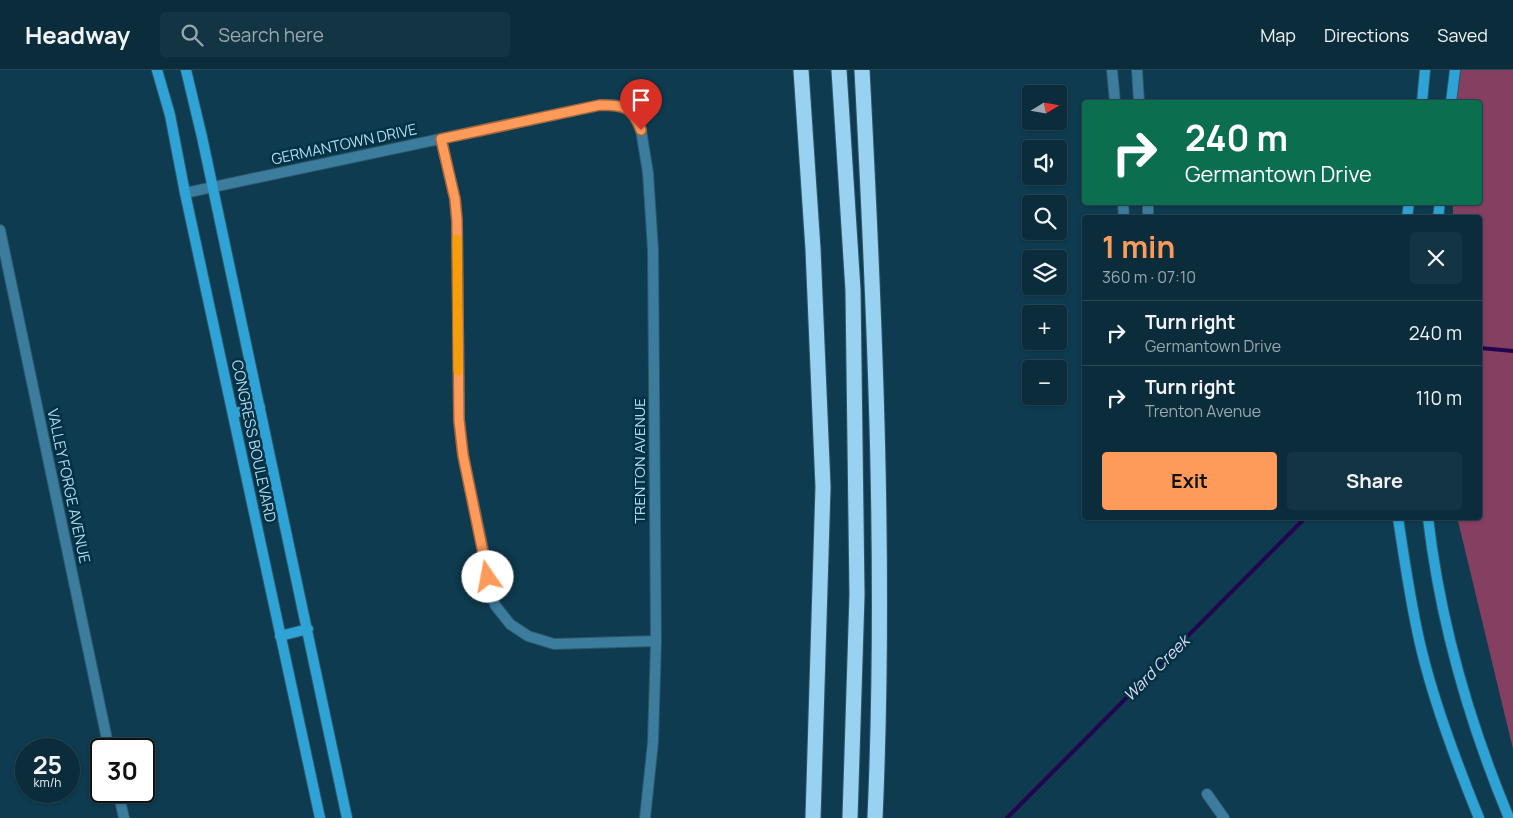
<!DOCTYPE html>
<html lang="en">
<head>
<meta charset="utf-8">
<style>
  body { margin:0; font-family:Manrope,sans-serif; background:#133442; color:#f1f3f6; height:100vh; display:flex; flex-direction:column; font-size:19px; white-space:nowrap }
  * { box-sizing:border-box; margin:0 }
  p { font-size:16px; color:#99a7af }
  .icon { flex:none; width:28px; height:28px; fill:none; stroke:currentColor; stroke-width:2; stroke-linecap:round; stroke-linejoin:round }
  .map { position:relative; flex:1; overflow:hidden }
  .details { position:absolute; left:1082px; top:145px; width:400px; height:305px; display:flex; flex-direction:column; background:#0a2c3b; border-radius:5px; box-shadow:0 1px 4px #0004,0 0 0 1px #2a4855 }
  .details>* { flex:none }
  .top-card { position:absolute; left:1082px; top:30px; width:400px; height:105px; border-radius:5px; box-shadow:0 1px 4px #0004,0 0 0 1px #2a4855; background:#0b6e4f; color:#fff; overflow:hidden }
  .needle { width:32px; rotate:79deg }
  .fabs { position:absolute; left:1022px; top:15px; display:grid; gap:10px }
  .fabs a { display:grid; place-items:center; width:45px; height:45px; border-radius:5px; background:#0a2c3b; box-shadow:0 1px 4px #0004,0 0 0 1px #2a4855; font-size:25px }
  .speed { position:absolute; left:15px; top:668px; display:flex; gap:10px; font-size:25px; font-weight:700; text-align:center }
  .speed>* { display:grid; place-content:center; width:65px; height:65px; border-radius:50%; background:#0a2c3b; box-shadow:0 1px 4px #0004,0 0 0 1px #2a4855; line-height:1 }
  .speed small { font-size:12px; font-weight:400 }
  .speed .limit { border:2px solid #111; border-radius:8px; background:#fff; color:#111 }
  .pin { position:absolute; display:grid; place-items:center; width:42px; height:42px; color:#fff; margin:-51px -21px; border-radius:50% 50% 50% 0; rotate:-45deg; box-shadow:0 0 5px #0007 }
  .pin .icon { rotate:45deg }
  .me { position:absolute; width:55px; margin:-28px; rotate:348deg; stroke-linejoin:round; filter:drop-shadow(0 0 4px #0008) }
  .turn { display:flex; align-items:center; gap:18px; height:105px; padding:0 20px; font-size:22px }
  .turn .icon { width:65px; height:65px; stroke-width:2.5 }
  .turn b { display:block; font-size:35px; line-height:42px }
  .round { display:grid; place-items:center; flex:none; width:52px; height:52px; border-radius:5px; background:#133442 }
  .head { display:flex; align-items:center; justify-content:space-between; height:85px; padding:0 20px }
  h1 { font-size:30px; font-weight:700; line-height:38px; color:#ff9b5a }
  .primary-button { display:flex; gap:10px; margin-top:auto; padding:10px 20px }
  .primary-button a { flex:1; height:58px; border-radius:5px; background:#ff9b5a; color:#111; font-size:20px; font-weight:700; line-height:58px; text-align:center }
  .primary-button a+a { background:#133442; color:#f1f3f6 }
  ul { padding:0; list-style:none }
  li { display:flex; align-items:center; gap:15px; height:65px; padding:0 20px; border-top:1px solid #2a4855 }
  li div { flex:1 }
  li b { display:block; font-size:19px }
  li em { font-style:normal }
  header { display:flex; align-items:center; gap:30px; box-sizing:border-box; height:70px; padding:0 25px; background:#0a2c3b; border-bottom:1px solid #2a4855 }
  header strong { font-size:24px }
  nav { display:flex; gap:28px; margin-inline-start:auto; font-size:18px }
  .search { width:350px; height:45px; background:#133442; display:flex; align-items:center; gap:12px; box-sizing:border-box; padding:0 18px; border-radius:5px; color:#99a7af; font-size:19px }
  .map>svg:first-child { display:block }
  .green { fill:#853f60 }
  .lines { fill:none; stroke-linecap:round; stroke-linejoin:round }
  .stream { stroke:#22044f; stroke-width:4 }
  .street-casing { stroke:#2c586c; stroke-width:12 }
  .secondary-casing { stroke:#2c586c; stroke-width:12 }
  .highway-casing { stroke:#2c586c; stroke-width:17 }
  .street { stroke:#3c7c9c; stroke-width:10 }
  .secondary { stroke:#2fa3d5; stroke-width:10 }
  .highway { stroke:#99d2f0; stroke-width:15 }
  .route-casing { stroke:#a6653a; stroke-width:12 }
  .route { stroke:#ff9b5a; stroke-width:9 }
  .slow { stroke:#f59e0b; stroke-width:9 }
  .labels { text-anchor:middle; dominant-baseline:central; stroke-width:5; stroke-linejoin:round; paint-order:stroke }
  .street-label { font-size:15px; fill:#b5dbef; stroke:#013144 }
  .water-label { font-size:16px; font-style:italic; fill:#dedaf1; stroke:#013144 }
</style>
</head>
<body>
<header>
<strong>Headway</strong>
<div class="search"><svg class="icon" aria-label="search" viewBox="0 0 24 24"><circle cx="10" cy="10" r="6"/><path d="M15 15l6 6"/></svg>Search here</div>
<nav><a>Map</a><a>Directions</a><a>Saved</a></nav>
</header>
<div class="map">
<svg width="1513" height="748" viewBox="0 0 1513 748">
  <rect width="100%" height="100%" fill="#0e3b4f"/>
  <path class="green" d="M1450,0H1513V679L1458,451V448H1480V148L1453,147V133L1480,132V32H1451Z"/>
  <g class="lines">
    <path class="stream" d="M1480,278L1513,281
      M1007,748L1305,448"/>
    <g class="street-casing">
      <path id="street" d="M1112,0L1115,32
        M1137,0L1139,32
        M441,69L455,129L457,151L459,350L463,385L495,535L510,554L528,566L554,574L656,571
        M185,123L600,35H615L628,38L635,46L641,60L648,103L653,180L656,571L653,672L645,748
        M1123,132L1124,148
        M1148,132V148
        M0,160L109,679
        M118,721L124,748
        M1207,724L1224,748"/>
    </g>
    <g class="secondary-casing">
      <path id="secondary" d="M157,0L170,45L185,123L320,748
        M186,0L202,67L347,748
        M1422,32L1425,0
        M1451,32L1455,0
        M1407,148L1409,132
        M1438,148L1440,132
        M234,343L260,337
        M1398,448C1405,493 1411,538 1422,582C1436,639 1457,694 1479,748
        M1428,448C1440,551 1469,652 1509,748
        M280,566L308,559"/>
    </g>
    <g class="highway-casing">
      <path id="highway" d="M801,0L813,179L823,417L813,748
        M839,0L853,220L857,525L850,748
        M862,0C875,249 886,499 875,748"/>
    </g>
    <use href="#street" class="street"/>
    <use href="#secondary" class="secondary"/>
    <use href="#highway" class="highway"/>
  </g>
  <g class="lines">
    <g class="route-casing">
      <path id="route" d="M488,507L463,385L459,350L457,151L455,129L441,69L600,35C625,35 632,37 641,60"/>
    </g>
    <use href="#route" class="route"/>
    <path class="slow" d="M457,169L458,301"/>
  </g>
  <g class="labels">
    <g class="street-label">
      <text transform="translate(344 74) rotate(-12)">GERMANTOWN DRIVE</text>
      <text transform="translate(254 371) rotate(78)">CONGRESS BOULEVARD</text>
      <text transform="translate(639 391) rotate(-90)">TRENTON AVENUE</text>
      <text transform="translate(69 416) rotate(78)">VALLEY FORGE AVENUE</text>
    </g>
    <g class="water-label">
      <text transform="translate(1156 598) rotate(-45)">Ward Creek</text>
    </g>
  </g>
</svg>
<div class="fabs">
<a><svg class="needle" viewBox="-14 -14 28 28"><path d="M0-13l5 13h-10z" fill="#e53935"/><path d="M0 13l5-13h-10z" fill="#99a7af"/></svg></a>
<a><svg class="icon" aria-label="sound" viewBox="0 0 24 24"><path d="M4 9h4l5-4v14l-5-4H4zM17 9q2 3 0 6"/></svg></a>
<a><svg class="icon" aria-label="search" viewBox="0 0 24 24"><circle cx="10" cy="10" r="6"/><path d="M15 15l6 6"/></svg></a>
<a><svg class="icon" aria-label="layers" viewBox="0 0 24 24"><path d="M12 4l9 5-9 5-9-5zM3 14l9 5 9-5"/></svg></a>
<a>+</a>
<a>−</a>
</div>
<div class="speed"><div>25<small>km/h</small></div><div class="limit">30</div></div>
<div class="pin" style="left:641px;top:60px;background:#d93025"><svg class="icon" aria-label="arrive" viewBox="0 0 24 24"><path d="M6 21V4h12l-3 4 3 4H6"/></svg></div>
<svg class="me" style="left:488px;top:507px" viewBox="-20 -20 40 40"><circle r="19" fill="#fff"/><path d="M0-13L10 11 0 6-10 11z" fill="#ff9b5a"/></svg>
<div class="top-card">
<div class="turn"><svg class="icon" aria-label="right" viewBox="0 0 24 24"><path d="M7 20v-9h11M14 6l5 5-5 5"/></svg><div><b>240 m</b>Germantown Drive</div></div>
</div>
<section class="details">
<div class="head"><div><h1>1 min</h1><p>360 m · 07:10</p></div><a class="round"><svg class="icon" aria-label="close" viewBox="0 0 24 24"><path d="M6 6l12 12M18 6L6 18"/></svg></a></div>
<ul>
<li><svg class="icon" aria-label="right" viewBox="0 0 24 24"><path d="M7 20v-9h11M14 6l5 5-5 5"/></svg><div><b>Turn right</b><p>Germantown Drive</p></div><em>240 m</em></li>
<li><svg class="icon" aria-label="right" viewBox="0 0 24 24"><path d="M7 20v-9h11M14 6l5 5-5 5"/></svg><div><b>Turn right</b><p>Trenton Avenue</p></div><em>110 m</em></li>
</ul>
<div class="primary-button"><a>Exit</a><a>Share</a></div>
</section>
</div>
</body>
</html>
